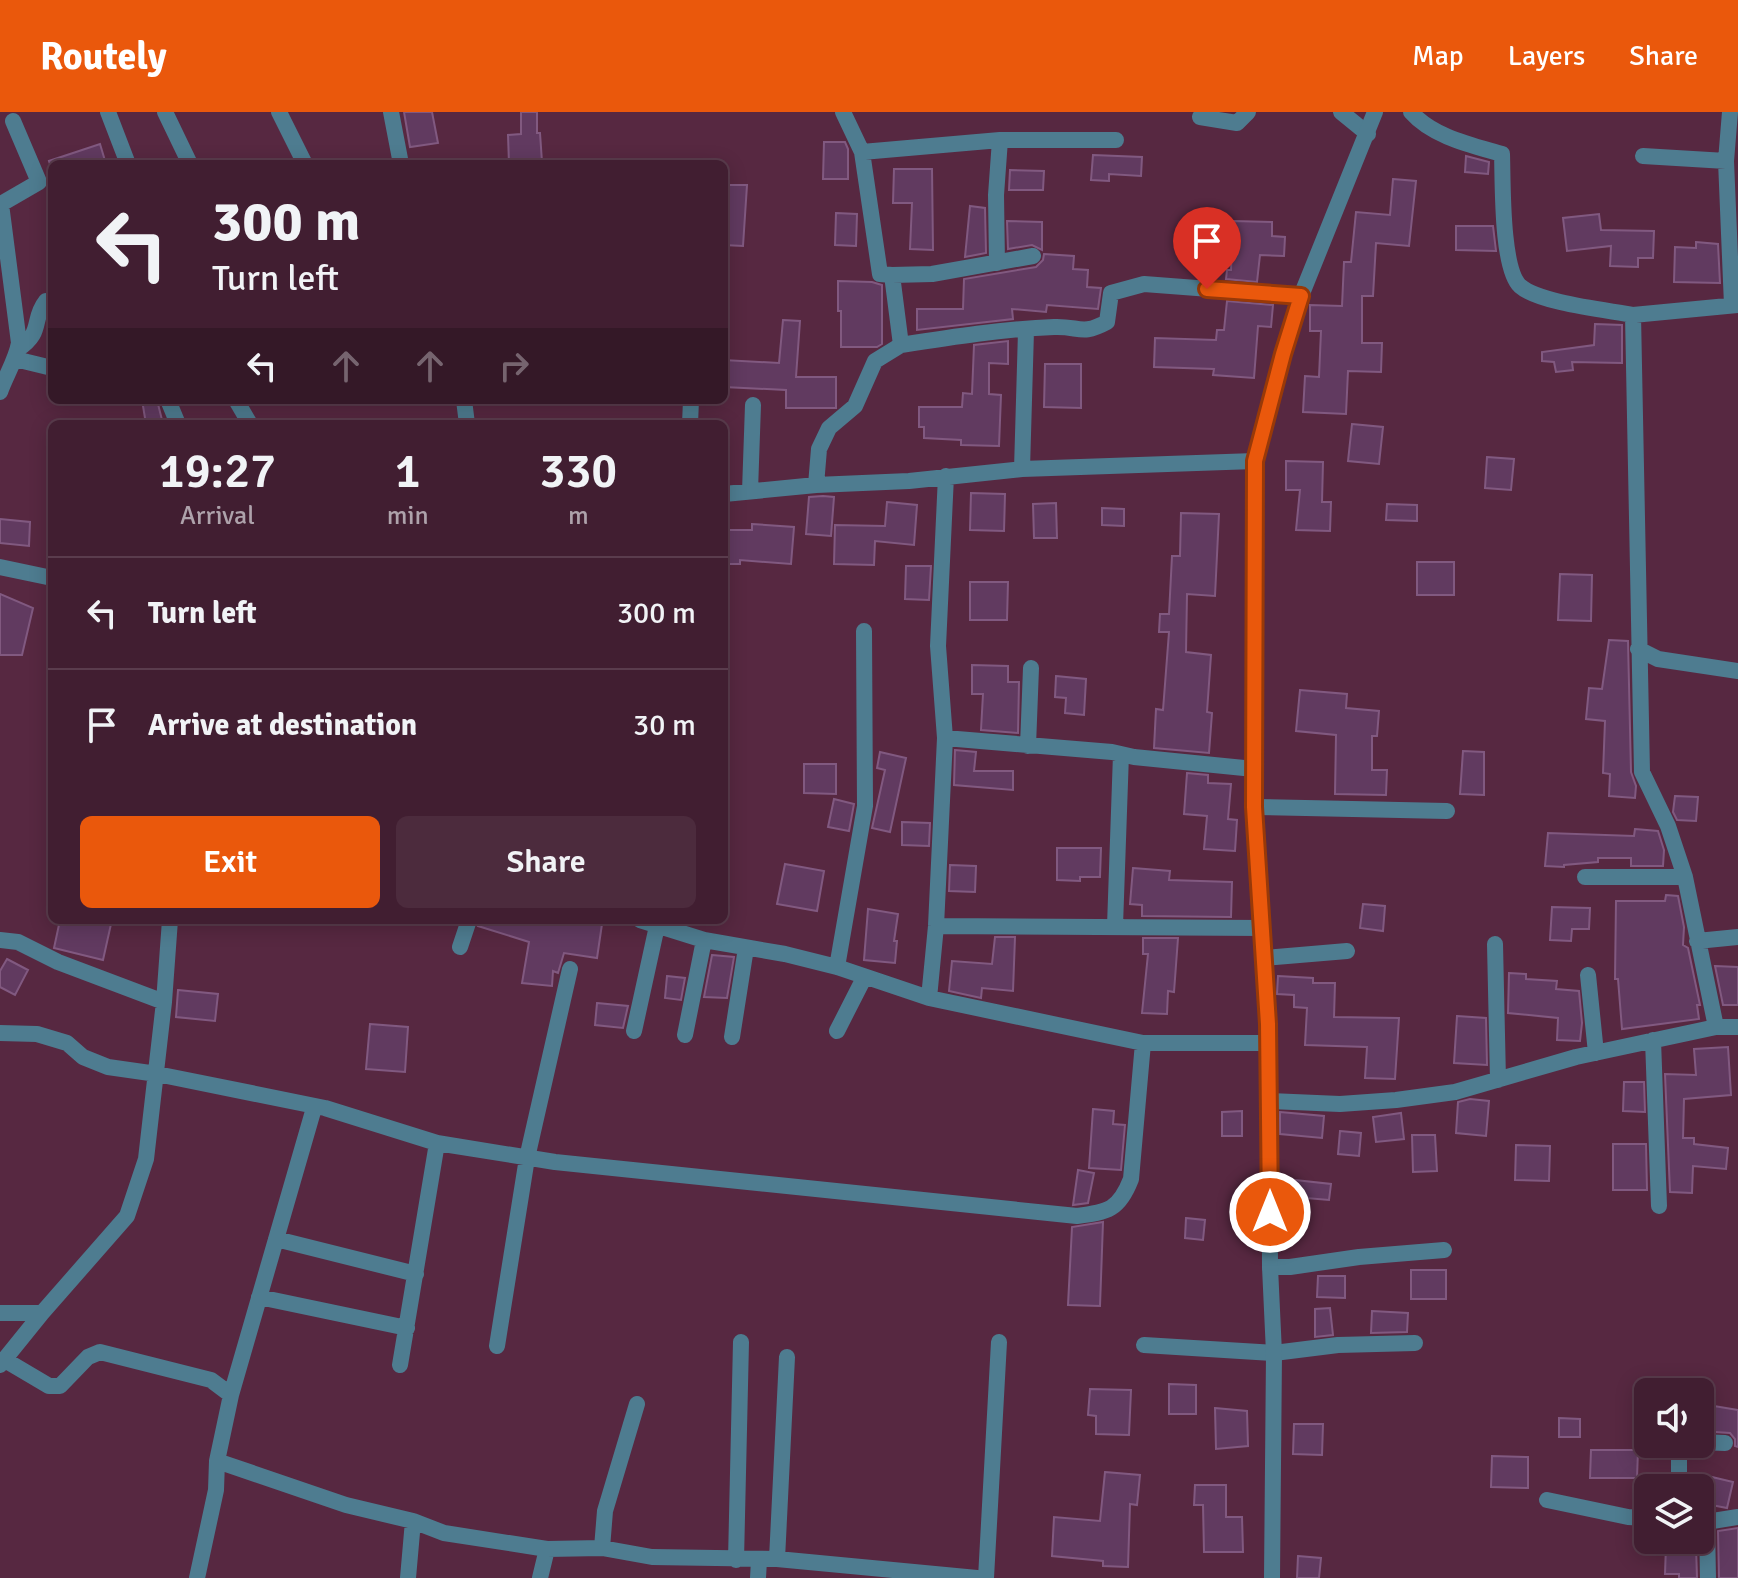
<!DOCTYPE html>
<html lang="en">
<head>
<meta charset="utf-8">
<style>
  body { margin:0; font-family:Signika,sans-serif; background:#4c2b3d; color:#f1f3f6; height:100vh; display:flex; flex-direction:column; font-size:30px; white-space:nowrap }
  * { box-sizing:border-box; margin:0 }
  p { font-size:26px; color:#aea2ab }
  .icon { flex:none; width:44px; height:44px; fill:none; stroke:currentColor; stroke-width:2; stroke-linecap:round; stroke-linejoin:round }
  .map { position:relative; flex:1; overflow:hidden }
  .details { position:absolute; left:48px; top:308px; width:680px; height:504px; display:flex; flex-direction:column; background:#411e31; border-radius:12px; box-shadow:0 4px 20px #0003,0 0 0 2px #5a3c4d }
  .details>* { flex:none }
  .top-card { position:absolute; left:48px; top:48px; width:680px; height:244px; border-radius:12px; box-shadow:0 4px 20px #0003,0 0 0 2px #5a3c4d; background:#411e31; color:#f1f3f6; overflow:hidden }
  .buttons { position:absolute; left:1634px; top:1266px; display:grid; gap:16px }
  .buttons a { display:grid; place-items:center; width:80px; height:80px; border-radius:12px; background:#411e31; box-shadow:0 4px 20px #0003,0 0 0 2px #5a3c4d; font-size:40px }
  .pin { position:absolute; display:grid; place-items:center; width:68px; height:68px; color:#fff; margin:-82px -34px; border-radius:50% 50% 50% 0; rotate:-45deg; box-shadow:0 0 8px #0007 }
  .pin .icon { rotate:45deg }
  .me { position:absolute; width:88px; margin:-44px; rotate:0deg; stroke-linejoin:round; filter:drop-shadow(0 0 6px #0008) }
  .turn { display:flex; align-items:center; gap:28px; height:168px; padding:0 32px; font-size:36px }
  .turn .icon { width:104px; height:104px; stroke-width:2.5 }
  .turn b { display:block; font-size:56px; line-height:68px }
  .lanes { display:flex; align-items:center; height:76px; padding:0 32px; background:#0003; justify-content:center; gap:40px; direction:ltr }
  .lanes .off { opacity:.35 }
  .eta { display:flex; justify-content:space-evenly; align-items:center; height:136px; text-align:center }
  .eta b { font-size:48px; font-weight:600; line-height:56px }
  .cta { display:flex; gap:16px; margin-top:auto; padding:16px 32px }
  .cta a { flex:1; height:92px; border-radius:12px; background:#ea580c; color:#fff; font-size:32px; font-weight:600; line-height:92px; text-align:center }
  .cta a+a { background:#4c2b3d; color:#f1f3f6 }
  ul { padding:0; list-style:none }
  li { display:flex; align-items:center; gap:24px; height:112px; padding:0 32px; border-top:2px solid #5a3c4d }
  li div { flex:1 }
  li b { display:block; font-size:30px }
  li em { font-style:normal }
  header { display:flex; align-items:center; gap:48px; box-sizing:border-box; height:112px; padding:0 40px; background:#ea580c; color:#fff }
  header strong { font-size:38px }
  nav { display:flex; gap:44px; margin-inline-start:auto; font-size:28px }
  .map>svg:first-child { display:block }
  .building { fill:#613a60; stroke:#815980; stroke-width:2 }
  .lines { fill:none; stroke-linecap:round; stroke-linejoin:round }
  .minor { stroke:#4e7c90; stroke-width:16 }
  .tertiary { stroke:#4e7c90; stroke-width:16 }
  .route-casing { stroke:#983908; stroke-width:20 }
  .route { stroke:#ea580c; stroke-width:14 }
</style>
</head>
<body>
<header>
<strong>Routely</strong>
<nav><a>Map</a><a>Layers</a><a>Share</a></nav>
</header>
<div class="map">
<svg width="1738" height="1466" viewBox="0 0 1738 1466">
  <rect width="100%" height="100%" fill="#572841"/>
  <path class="building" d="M404,0H432L438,31L410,35Z
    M521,0H537V21H540L542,50L509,52L508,23L521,22Z
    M824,30H845L848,37V67H823Z
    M100,32L106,52H50L49,49Z
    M1093,43L1142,45L1141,64L1109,62V69L1091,68Z
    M1466,44L1489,50L1488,62L1465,60Z
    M894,57H932L933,138L910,137L912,91H893Z
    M1010,58L1044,59L1043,78H1009Z
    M1393,67L1416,69L1409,134L1376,131L1373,184H1362V231H1382L1381,260L1348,259L1346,302L1303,300L1305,264L1319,265L1321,219H1310V193L1342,194L1344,150H1351L1356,100L1390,103Z
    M724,73H747L743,134L724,133Z
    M970,94L985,96L986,141L965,145Z
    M836,101L857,102L856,134L835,133Z
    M1599,102L1601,118L1654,119L1653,146H1638V155L1610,154L1611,134L1567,139L1563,106Z
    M1007,109L1042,110V138L1032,133L1008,137Z
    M1233,109L1272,110V124L1285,125L1284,144L1260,143L1257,170L1226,167L1227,158H1231Z
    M1456,114H1493L1496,139L1456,138Z
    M1696,130L1718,132L1720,171L1674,170L1675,135L1696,136Z
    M1044,142L1074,144L1073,157L1088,158L1087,175L1101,176L1098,197L1047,193L1046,200L1012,197L1013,207L917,218V197H963L964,167L1036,155L1043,148Z
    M838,169L872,170L882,173V232L877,235H841V199H838Z
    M1227,189L1273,193L1271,215L1258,214L1254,266L1213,263L1214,257L1154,255L1155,226L1216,228L1217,218H1224Z
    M783,208L800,209L796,265H836V296H786V278L724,275V248L779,251Z
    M1595,212L1622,213V251L1572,250L1573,258L1556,260L1554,250L1542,249V240L1594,233Z
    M1008,229V252L989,251V282L1001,283L999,334L961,333V328L924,326V315H919V295H962L963,281L972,282L974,233Z
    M1045,252H1081V296L1044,295Z
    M142,288H157L163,312H146Z
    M1352,312L1383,315L1379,352L1348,349Z
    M1487,345L1514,347L1511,378L1485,376Z
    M1286,349L1323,350L1322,390H1331L1330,419L1296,418L1300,378H1286Z
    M971,381L1005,382L1004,419L970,418Z
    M823,384L834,385L831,424L806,422L809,385Z
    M887,390L917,393L914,433L875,429L874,453L834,452L835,413L885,414Z
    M1056,391L1057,426H1034L1033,392Z
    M1387,392L1417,393V409L1386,408Z
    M1102,396L1124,397V414L1102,413Z
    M1181,401L1219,402L1215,484L1187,482L1186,540L1211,543L1207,600L1212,601L1209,641L1154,636L1156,597L1163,598L1169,520H1159L1160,502H1169L1172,444H1180Z
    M0,407L30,410L29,434L0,431Z
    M752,412L794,415L791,452L740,448V452H724V418H752Z
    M1417,450H1454V483H1417Z
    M906,454H931L929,488L905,487Z
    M1560,462L1592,463L1591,509L1558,508Z
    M970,470H1008L1007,508H970Z
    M0,482L33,496L22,543H0Z
    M1609,528L1628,529L1631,660L1636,674L1635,686L1609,684L1610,662L1603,661L1605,609L1586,607L1589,576L1602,577Z
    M972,553L1008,554V570H1019L1018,621L981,618L983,582H972Z
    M1056,564L1086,567L1084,603L1065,601L1066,586L1055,585Z
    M1300,578L1347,582L1346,596L1379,599L1377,624H1372V658H1387L1386,683L1335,682L1336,623L1296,619Z
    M955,638L976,640L974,659H1013V678L954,673Z
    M1463,639L1484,640V683L1460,682Z
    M880,640L906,646L890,720L872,716L885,658L877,656Z
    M804,652H836V682L804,681Z
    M1187,661L1208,663V671L1231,672L1228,707L1237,708L1235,739L1204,737L1207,704L1184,702Z
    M1675,684L1698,685L1696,709L1677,708L1673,700Z
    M834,687L854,692L849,719L828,715Z
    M902,710L930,711L929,734L902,733Z
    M1635,717L1658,719L1664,738L1663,754H1631V746H1598V750L1564,753V755L1545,754L1548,721L1634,724Z
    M1057,736H1101L1100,765H1080V769L1057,768Z
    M785,752L824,759L817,799L777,792Z
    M950,753L976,754L975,780L949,779Z
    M1133,756L1170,759L1169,768L1232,770L1231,805L1142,804V793L1130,792Z
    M1666,783L1678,784L1684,815L1683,833L1688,836L1700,893H1697L1699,907L1622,917L1618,867H1615L1616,789H1665Z
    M1363,792L1385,794L1383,819L1360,816Z
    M1552,795L1590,796L1589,817H1572L1571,829L1550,828Z
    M868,797L898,802L894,829H897L895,851L864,848Z
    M60,808H92L111,812L103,848L54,836Z
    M480,808H572L602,812L597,846L564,841L558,861L553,859L552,874L522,871L529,830L478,814Z
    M995,825H1015L1013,879L982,876L981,886L949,879L952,849L992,852Z
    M1143,826H1178L1174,880L1168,879L1167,902L1142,901L1148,842H1143Z
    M712,843L734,845L727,886L704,885Z
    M7,847L28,858L15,883L0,875V859Z
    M1715,854L1738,855V893H1723Z
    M1509,861L1526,862V867L1557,869L1556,877L1579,879L1582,911L1580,929L1557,928L1558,906L1508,901Z
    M667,864L685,866L681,888L665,886Z
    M1278,864L1313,866V871H1335L1334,905L1399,906L1395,967L1365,966L1367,935L1305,933L1307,896L1294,895V883L1277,882Z
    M178,878L218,882L215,909L176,905Z
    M597,891L628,894L623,916L595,913Z
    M1457,904L1486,906L1487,953L1454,951Z
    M370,912L408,915L405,960L366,957Z
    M1728,935L1731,983L1684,987L1683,1026H1694V1032L1728,1036L1726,1057L1693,1054L1692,1081L1670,1080L1665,962L1696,963L1694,937Z
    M1624,970H1644L1645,1000L1623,999Z
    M1470,987L1489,989L1486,1024L1456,1021L1458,990Z
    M1093,997L1114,999L1113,1012L1125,1013L1121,1058L1089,1056Z
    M1242,999V1024H1222V1000Z
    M1280,1000L1324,1004L1322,1026L1280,1022Z
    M1401,1001L1404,1027L1376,1030L1373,1005Z
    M1340,1019L1361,1021L1359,1044L1338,1042Z
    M1412,1023H1435L1437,1059L1413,1060Z
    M1613,1032H1646L1647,1078H1613Z
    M1516,1033L1550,1034L1549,1069L1515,1068Z
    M1078,1058L1094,1061L1088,1091L1073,1093Z
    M1286,1067L1331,1072L1329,1088L1283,1084Z
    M1186,1106L1205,1108L1203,1128L1185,1126Z
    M1103,1110L1100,1194L1068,1193L1072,1115Z
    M1411,1158H1446V1187H1411Z
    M1318,1164H1345V1186L1317,1185Z
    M1330,1196L1333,1223L1315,1225V1197Z
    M1372,1199L1408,1201L1407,1220L1371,1221Z
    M1169,1272L1196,1273V1302H1169Z
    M1090,1277L1131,1278L1129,1323L1096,1322V1304L1088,1303Z
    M1702,1292L1738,1298V1335L1735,1334V1327L1730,1321L1700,1319Z
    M1215,1296L1247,1299L1248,1334L1216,1337Z
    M1559,1306L1580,1307V1325H1559Z
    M1294,1312H1323L1322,1343L1293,1342Z
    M1591,1338H1638L1637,1366H1590Z
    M1492,1344L1528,1345V1376L1491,1375Z
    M1105,1360L1140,1363L1137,1393L1130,1392L1128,1455L1103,1454V1449L1052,1444L1054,1405L1100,1409Z
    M1712,1365L1733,1370L1727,1396L1706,1392Z
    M1195,1373H1226V1405H1242L1243,1440H1204L1203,1393H1194Z
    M1738,1416V1466H1719L1718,1419Z
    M1666,1433L1696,1434L1697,1466H1679V1462H1665Z
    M1298,1444L1321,1446L1319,1466H1297Z"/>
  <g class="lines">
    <path class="minor" d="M108,0L128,52
      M165,0L190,52
      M279,0L305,52
      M391,0L401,52
      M1341,0L1368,22
      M1411,0C1433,25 1471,33 1502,42C1503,69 1501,156 1520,174C1539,191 1607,198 1633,203L1642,660L1668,714L1685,765L1716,915
      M1730,0L1726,49L1732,193
      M1200,5L1237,11L1248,0
      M862,40L1000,28H1116
      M1643,44L1726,49
      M997,151L996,83L1000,28
      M892,163L932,162L1033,144
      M1633,203L1738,193
      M901,233C952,225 1003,217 1054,215C1080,214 1081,224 1107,210L1111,181L1144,172L1301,184
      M18,237C44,220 31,208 46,189H52
      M15,247L52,256
      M0,280C6,263 16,248 19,231L1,92L39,70L13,9
      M168,288L178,312
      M236,288L250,312
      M464,288L467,312
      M690,312L691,288
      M1022,357L1026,219
      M816,373L819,337L829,316L855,294L875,249L901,233L892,163L880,162L862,40L843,0
      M750,379L753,293
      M724,382L816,373L909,369L1022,357L1255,349
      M0,455L52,466
      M1638,537L1658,547L1738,559
      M945,626L1112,640L1134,645L1254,657
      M1028,634L1031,556
      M1254,695L1447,699
      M1585,765H1685
      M640,808L704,828L785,842L837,855L929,886L1143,931H1269
      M936,814L1262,816
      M1115,814L1121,642
      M0,828L18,830L58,850L164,890
      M1697,829L1738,825
      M1495,832L1498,968
      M460,835L469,808
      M1265,846L1347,839
      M837,855L865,694L864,519
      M1588,863L1596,941
      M929,886L936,814L945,626L938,534L946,364
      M634,919L657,814
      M837,919L864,866
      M0,921L37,922L67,931L83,945L108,955L157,962L325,996L437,1031L555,1050L1077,1104C1108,1100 1119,1098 1131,1067L1143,931
      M685,923L704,828
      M732,925L746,836
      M1653,928L1659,1094
      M1270,989L1340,992L1396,988L1455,980L1576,945L1716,915H1738
      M276,1127L416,1162
      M1270,1155H1290L1359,1145L1444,1138
      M259,1185L407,1216
      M0,1201H42
      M1144,1233L1274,1241L1338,1233L1415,1231
      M497,1234L527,1046L570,857
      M5,1248L49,1274H60L88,1245L100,1240L211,1268L231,1283
      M0,1253L42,1201L127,1104L146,1047L164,890L170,808
      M400,1253L437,1031
      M1700,1330L1725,1331
      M217,1349L346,1393L413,1409L444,1421L547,1437L602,1436L652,1445L777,1447L977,1466
      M1679,1376V1341L1682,1332
      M1547,1388L1628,1405L1648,1406
      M1700,1411L1738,1405
      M1707,1411L1708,1466
      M602,1436L605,1399L637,1292
      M777,1447L787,1245
      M736,1448L741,1230
      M197,1466L216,1378L217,1349L231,1283L314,996
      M408,1466L413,1409
      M540,1466L547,1437
      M758,1466L759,1448
      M986,1466L999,1230"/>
    <path class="tertiary" d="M1272,1466L1274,1241L1270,1155L1269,931L1254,695L1255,349L1283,242L1301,184L1375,0"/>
  </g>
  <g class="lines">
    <g class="route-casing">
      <path id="route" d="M1207,177L1301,184L1283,242L1255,349L1254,695L1268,912L1270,1100"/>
    </g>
    <use href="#route" class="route"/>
  </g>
</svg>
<div class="buttons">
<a><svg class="icon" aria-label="sound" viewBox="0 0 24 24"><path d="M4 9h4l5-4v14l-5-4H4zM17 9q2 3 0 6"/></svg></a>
<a><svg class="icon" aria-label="layers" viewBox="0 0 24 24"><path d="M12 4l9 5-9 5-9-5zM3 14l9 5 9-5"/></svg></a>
</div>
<div class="pin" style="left:1207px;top:177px;background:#d93025"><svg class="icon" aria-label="arrive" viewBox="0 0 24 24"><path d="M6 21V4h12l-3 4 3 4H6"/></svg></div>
<svg class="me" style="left:1270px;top:1100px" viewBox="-20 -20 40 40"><circle r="17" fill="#ea580c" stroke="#fff" stroke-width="3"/><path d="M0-11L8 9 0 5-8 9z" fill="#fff"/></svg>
<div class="top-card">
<div class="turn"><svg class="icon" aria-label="left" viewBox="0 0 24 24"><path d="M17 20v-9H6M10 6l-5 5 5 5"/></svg><div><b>300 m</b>Turn left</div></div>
<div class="lanes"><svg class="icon" aria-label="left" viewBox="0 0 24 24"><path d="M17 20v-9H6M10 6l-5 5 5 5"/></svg><svg class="icon off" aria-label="ahead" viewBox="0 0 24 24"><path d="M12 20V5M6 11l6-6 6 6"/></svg><svg class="icon off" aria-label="ahead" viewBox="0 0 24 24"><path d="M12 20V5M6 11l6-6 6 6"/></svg><svg class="icon off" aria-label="right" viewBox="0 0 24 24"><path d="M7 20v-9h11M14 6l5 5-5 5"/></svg></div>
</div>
<section class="details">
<div class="eta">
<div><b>19:27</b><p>Arrival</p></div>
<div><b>1</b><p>min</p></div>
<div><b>330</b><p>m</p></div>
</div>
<ul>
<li><svg class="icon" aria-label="left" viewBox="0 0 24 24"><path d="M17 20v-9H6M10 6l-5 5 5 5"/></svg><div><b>Turn left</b></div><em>300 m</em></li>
<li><svg class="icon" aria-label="arrive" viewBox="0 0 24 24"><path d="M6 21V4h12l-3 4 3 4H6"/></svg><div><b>Arrive at destination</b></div><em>30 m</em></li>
</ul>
<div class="cta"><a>Exit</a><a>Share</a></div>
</section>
</div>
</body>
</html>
